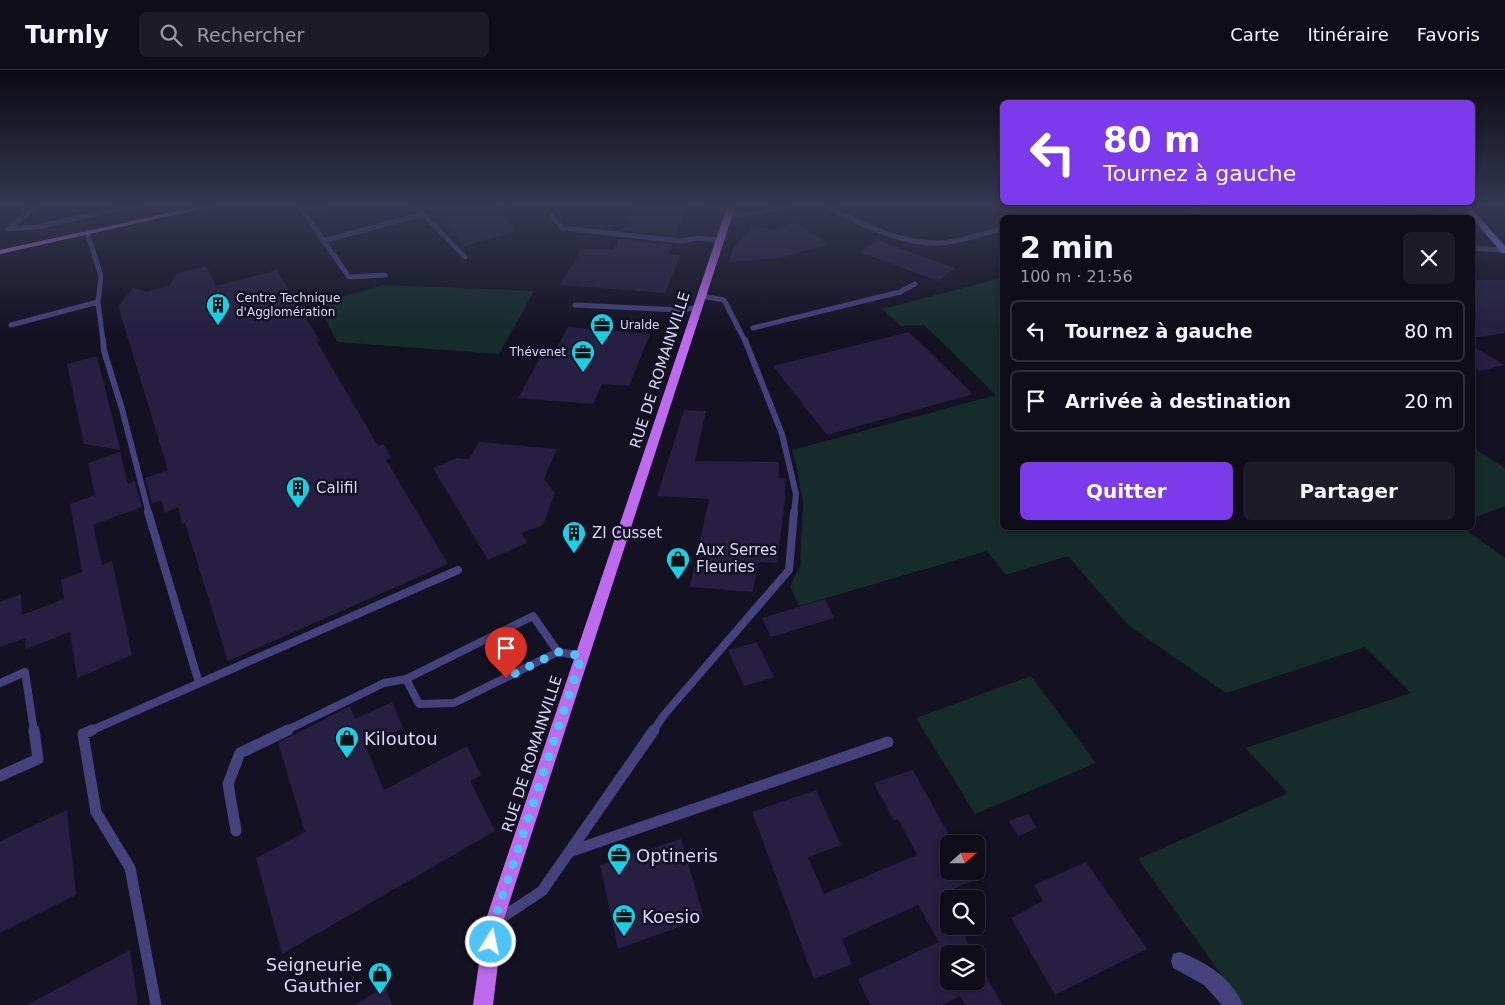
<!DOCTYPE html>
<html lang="fr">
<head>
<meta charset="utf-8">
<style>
  body { margin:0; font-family:"DejaVu Sans",sans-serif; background:#1d1b27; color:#f1f3f6; height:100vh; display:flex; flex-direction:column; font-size:19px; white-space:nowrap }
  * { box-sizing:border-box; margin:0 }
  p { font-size:16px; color:#9b9ca2 }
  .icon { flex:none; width:28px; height:28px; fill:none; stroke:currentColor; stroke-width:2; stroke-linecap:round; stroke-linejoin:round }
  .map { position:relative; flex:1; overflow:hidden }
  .drawer { position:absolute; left:1000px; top:145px; width:475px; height:315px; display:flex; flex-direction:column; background:#0f0d1a; border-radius:8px; box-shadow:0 2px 8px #0003,0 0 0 1px #2f2d39 }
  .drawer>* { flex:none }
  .top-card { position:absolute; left:1000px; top:30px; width:475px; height:105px; border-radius:8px; box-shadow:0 2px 8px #0003,0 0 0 1px #2f2d39; background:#7c3aed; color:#fff; overflow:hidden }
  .needle { width:32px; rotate:69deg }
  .controls { position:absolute; left:940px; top:765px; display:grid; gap:10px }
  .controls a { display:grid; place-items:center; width:45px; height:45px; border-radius:8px; background:#0f0d1a; box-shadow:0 2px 8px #0003,0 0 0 1px #2f2d39; font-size:25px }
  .pin { position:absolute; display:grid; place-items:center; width:42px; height:42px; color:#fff; margin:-51px -21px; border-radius:50% 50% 50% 0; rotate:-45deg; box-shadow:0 0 5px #0007 }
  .pin .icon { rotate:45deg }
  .me { position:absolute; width:55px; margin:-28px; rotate:10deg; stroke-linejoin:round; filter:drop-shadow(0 0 4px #0008) }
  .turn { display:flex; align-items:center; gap:18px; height:105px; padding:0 20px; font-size:22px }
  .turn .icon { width:65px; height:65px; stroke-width:2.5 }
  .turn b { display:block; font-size:35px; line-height:42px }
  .round { display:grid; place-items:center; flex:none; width:52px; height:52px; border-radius:8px; background:#1d1b27 }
  .head { display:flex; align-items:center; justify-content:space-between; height:85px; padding:0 20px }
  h1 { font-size:30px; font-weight:700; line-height:38px }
  .cta { display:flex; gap:10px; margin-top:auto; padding:10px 20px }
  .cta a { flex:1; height:58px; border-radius:8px; background:#7c3aed; color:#fff; font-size:20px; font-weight:700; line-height:58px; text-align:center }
  .cta a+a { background:#1d1b27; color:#f1f3f6 }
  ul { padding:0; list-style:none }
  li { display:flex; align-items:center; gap:15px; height:62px; margin:0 10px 8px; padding:0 10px; border:2px solid #2f2d39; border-radius:8px }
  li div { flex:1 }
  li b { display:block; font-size:19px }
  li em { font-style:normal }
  header { display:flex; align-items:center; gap:30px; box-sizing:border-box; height:70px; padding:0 25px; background:#0f0d1a; border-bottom:1px solid #2f2d39 }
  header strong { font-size:24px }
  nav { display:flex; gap:28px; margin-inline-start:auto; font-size:18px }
  .search { width:350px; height:45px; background:#1d1b27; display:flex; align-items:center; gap:12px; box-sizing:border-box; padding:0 18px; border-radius:8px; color:#9b9ca2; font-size:19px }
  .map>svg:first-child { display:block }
  .green { fill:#152c2b }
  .building { fill:#261f41 }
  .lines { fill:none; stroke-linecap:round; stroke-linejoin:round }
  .path { stroke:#3da9a3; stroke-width:2; stroke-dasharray:2 2.5; stroke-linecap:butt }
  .service-far3 { stroke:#44417c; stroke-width:5 }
  .service-far2 { stroke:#44417c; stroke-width:6 }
  .service-far1 { stroke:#44417c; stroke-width:8 }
  .service { stroke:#44417c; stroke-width:11 }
  .minor { fill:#44417c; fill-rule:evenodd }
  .secondary { fill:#7c79f0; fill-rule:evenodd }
  .primary { fill:#bd6aee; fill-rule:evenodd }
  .route { stroke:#4fc3f7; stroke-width:9; stroke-dasharray:0 16.2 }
  .labels { text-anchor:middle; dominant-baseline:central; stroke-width:5; stroke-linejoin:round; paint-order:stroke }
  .far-poi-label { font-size:12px; fill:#dbd7fa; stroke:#141123; text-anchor:start }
  .street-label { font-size:15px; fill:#dbd7fa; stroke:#141123 }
  .poi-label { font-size:15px; fill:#dbd7fa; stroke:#141123; text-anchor:start }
  .near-poi-label { font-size:18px; fill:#dbd7fa; stroke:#141123; text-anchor:start }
</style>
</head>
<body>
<header>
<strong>Turnly</strong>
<div class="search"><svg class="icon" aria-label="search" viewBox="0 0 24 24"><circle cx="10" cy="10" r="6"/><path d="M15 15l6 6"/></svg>Rechercher</div>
<nav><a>Carte</a><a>Itinéraire</a><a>Favoris</a></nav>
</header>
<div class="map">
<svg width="1505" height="935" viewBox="0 0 1505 935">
  <rect width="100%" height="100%" fill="#141123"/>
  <path class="green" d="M1002,208V458H1463L1505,488V935H1243L1138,789L1288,723L1245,678L1411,623L1365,577L1226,623L1128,555L1068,486L1006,505L987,481L799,536L790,516L800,496L803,434L797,398L792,380L996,325L924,255L901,256L882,239Z
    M383,215L534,221L499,284L337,272L318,234Z
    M1472,377L1505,398V436L1473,448Z
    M1031,606L1096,693L975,744L916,648Z"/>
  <path class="building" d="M424,134H488L517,161L464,176Z
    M637,134H687L676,166L623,160Z
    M796,152L828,174L781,188L728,192L733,178L754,156L772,160Z
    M619,169L673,174L669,184L680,185L665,223L560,215L582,178L613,180Z
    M878,170L921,186L955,198L938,211L860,182Z
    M206,196L216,216L277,200L320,271L317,272L378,376L383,374L392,388L386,390L448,494L228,591L185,453L182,454L178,437L165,443L161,430L152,434L145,408L168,400L119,239V235L133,218L147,222L170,215L176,204Z
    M1472,210H1505V263L1472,268Z
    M568,257L650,264L629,316L602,314L593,334L518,328L541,286H552Z
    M909,262L973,324L827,365L773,296Z
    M1472,276L1505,295L1480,301L1472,297Z
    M97,286L117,366L120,380L84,374L67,294Z
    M684,340L706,341L695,391L779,392V408H785V430L777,493L758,492L753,522L690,517L709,429L657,426Z
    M479,372L557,379L544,409L555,423L543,455L522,463L527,473L488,490L433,398L457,388L469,389Z
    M120,382L128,414L135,411L142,437L93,455L102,495L112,491L132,585L77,608L70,562L26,579L25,568L0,577V532L21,524L22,545L64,529L61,510L82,502L70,434L95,425L88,393Z
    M825,529L834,548L771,567L762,548Z
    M757,572L774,607L744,616L728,580Z
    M392,632L403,658L366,677L384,720L467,676L481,705L470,711L495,761L282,884L256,788L305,762L278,673L350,636L355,649Z
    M913,700L954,774H949V801H969L974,810L949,821V856H959L974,884H949V911H976V887L1002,935H965L960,926L942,935H870L858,909L939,872L918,835L842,869L852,894L814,909L752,742L816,720L841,775L808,787L824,824L917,785L898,749L894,751L874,713Z
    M67,740L76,825L0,863V771Z
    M1028,744L1037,758L1018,766L1009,751Z
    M681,769L704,848L618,879L600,795Z
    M1086,792L1147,879L1055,925L1011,848L1043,831L1034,815Z
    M130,880L138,935H27Z
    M385,916L392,935H355Z"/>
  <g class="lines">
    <path class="path" d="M232,136L241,134"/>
    <path class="service-far3" d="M328,134L302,140L349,207L385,205
      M413,134L465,187
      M697,134L732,135
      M823,134C855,152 904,176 942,173C962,171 982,164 1002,159
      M1359,134L1467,138
      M552,146L562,158L681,171L697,168L720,170
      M8,159L37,157L139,134
      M8,159L39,134
      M323,171L423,144
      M1472,178L1504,180
      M701,226L724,230L745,271
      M98,232L103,271
      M575,235L679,240L697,238
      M11,255L98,232L101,206L87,162
      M753,258L900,222L915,214"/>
    <path class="service-far2" d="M103,270L104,281L122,339L149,444
      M745,270L782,364L796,424L794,444"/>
    <path class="service-far1" d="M148,442L199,613
      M533,546L558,582L454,633L419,634L406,609Z
      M558,582L582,586
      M0,613L25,602L34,661
      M90,661L458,500
      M285,661L384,613L406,609
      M653,661L664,645L789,500L794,442"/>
    <path class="service" d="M92,660L83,664L96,742L130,798L156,935
      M0,706L38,689L34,660
      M236,761L228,714L240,683L288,660
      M569,782L888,672
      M498,850L542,821L654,660"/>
    <path class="minor" d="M783,134H795C784,141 736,151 725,144L729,142L756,141Z
      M1190,134H1198L1201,139L1197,148L1190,146L1193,139Z
      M1180,882C1207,893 1231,907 1243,935H1222L1204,915L1173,898L1171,891L1173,884Z"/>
    <path class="secondary" d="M1460,134H1468L1505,176V183H1502Z"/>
    <path class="primary" d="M210,134H223L0,184V180Z
      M728,134H736L503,852L493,935H473L485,852Z"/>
  </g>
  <linearGradient id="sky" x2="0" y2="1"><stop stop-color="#0b0913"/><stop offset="0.51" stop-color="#343850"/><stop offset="1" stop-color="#343850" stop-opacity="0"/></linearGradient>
  <rect width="1505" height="265" fill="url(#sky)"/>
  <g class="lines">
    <path class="route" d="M491,872L494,852L582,586L558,582L506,608"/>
  </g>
  <defs>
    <g id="building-pin" transform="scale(1.25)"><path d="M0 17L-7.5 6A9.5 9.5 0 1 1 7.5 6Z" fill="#1acee4" stroke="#141123"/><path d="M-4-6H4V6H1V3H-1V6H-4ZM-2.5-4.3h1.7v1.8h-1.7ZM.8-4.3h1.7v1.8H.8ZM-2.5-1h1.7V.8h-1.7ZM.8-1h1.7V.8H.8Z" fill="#111"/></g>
    <g id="office-pin" transform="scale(1.25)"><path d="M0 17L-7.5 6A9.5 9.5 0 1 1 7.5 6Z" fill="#1acee4" stroke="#141123"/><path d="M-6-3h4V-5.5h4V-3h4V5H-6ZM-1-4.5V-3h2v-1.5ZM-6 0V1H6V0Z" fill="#111"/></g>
    <g id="shop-pin" transform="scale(1.25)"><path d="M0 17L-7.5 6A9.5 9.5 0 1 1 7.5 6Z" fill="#1acee4" stroke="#141123"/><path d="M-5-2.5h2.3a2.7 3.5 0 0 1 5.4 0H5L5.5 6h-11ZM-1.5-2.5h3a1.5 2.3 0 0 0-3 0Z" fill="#111"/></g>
  </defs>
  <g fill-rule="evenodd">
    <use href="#building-pin" x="218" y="235"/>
    <use href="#office-pin" x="602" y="255"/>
    <use href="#office-pin" x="583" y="282"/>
    <use href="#building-pin" x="298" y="418"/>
    <use href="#building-pin" x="574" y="463"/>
    <use href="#shop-pin" x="678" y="489"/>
    <use href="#shop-pin" x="347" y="668"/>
    <use href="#office-pin" x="619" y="785"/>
    <use href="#office-pin" x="624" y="846"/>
    <use href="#shop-pin" x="380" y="904"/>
  </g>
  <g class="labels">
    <g class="far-poi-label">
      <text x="236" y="228">Centre Technique<tspan x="236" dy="14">d'Agglomération</tspan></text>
      <text x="620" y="255">Uralde</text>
      <text x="566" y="282" text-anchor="end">Thévenet</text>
    </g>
    <g class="street-label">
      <text transform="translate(660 300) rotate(-72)">RUE DE ROMAINVILLE</text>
      <text transform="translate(532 684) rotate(-72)">RUE DE ROMAINVILLE</text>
    </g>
    <g class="poi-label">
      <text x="316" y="418">Califil</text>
      <text x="592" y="463">ZI Cusset</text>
      <text x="696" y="480">Aux Serres<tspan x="696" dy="17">Fleuries</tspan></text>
    </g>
    <g class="near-poi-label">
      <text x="364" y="668">Kiloutou</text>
      <text x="636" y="785">Optineris</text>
      <text x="642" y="846">Koesio</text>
      <text x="362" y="894" text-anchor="end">Seigneurie<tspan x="362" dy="21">Gauthier</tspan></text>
    </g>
  </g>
</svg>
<div class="controls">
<a><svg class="needle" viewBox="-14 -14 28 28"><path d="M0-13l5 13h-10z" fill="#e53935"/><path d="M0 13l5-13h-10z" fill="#9b9ca2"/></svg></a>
<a><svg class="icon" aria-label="search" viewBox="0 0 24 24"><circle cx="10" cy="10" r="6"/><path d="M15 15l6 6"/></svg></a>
<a><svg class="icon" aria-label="layers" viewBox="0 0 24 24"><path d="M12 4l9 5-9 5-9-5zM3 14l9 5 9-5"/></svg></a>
</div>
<div class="pin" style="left:506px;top:608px;background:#d93025"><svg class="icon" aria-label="arrive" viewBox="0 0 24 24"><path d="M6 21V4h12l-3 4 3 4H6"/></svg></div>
<svg class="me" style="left:491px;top:872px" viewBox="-20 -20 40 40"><circle r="17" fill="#4fc3f7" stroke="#fff" stroke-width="3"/><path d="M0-11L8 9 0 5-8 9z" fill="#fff"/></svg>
<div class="top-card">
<div class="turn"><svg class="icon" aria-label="left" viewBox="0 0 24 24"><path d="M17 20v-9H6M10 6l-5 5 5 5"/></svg><div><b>80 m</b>Tournez à gauche</div></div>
</div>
<section class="drawer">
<div class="head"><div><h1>2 min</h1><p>100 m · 21:56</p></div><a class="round"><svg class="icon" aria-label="close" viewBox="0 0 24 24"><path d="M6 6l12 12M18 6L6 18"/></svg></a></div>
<ul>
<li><svg class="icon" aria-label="left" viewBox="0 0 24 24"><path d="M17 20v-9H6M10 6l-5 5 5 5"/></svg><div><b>Tournez à gauche</b></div><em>80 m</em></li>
<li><svg class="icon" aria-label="arrive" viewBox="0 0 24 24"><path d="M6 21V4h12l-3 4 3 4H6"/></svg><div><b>Arrivée à destination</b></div><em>20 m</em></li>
</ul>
<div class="cta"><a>Quitter</a><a>Partager</a></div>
</section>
</div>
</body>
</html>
